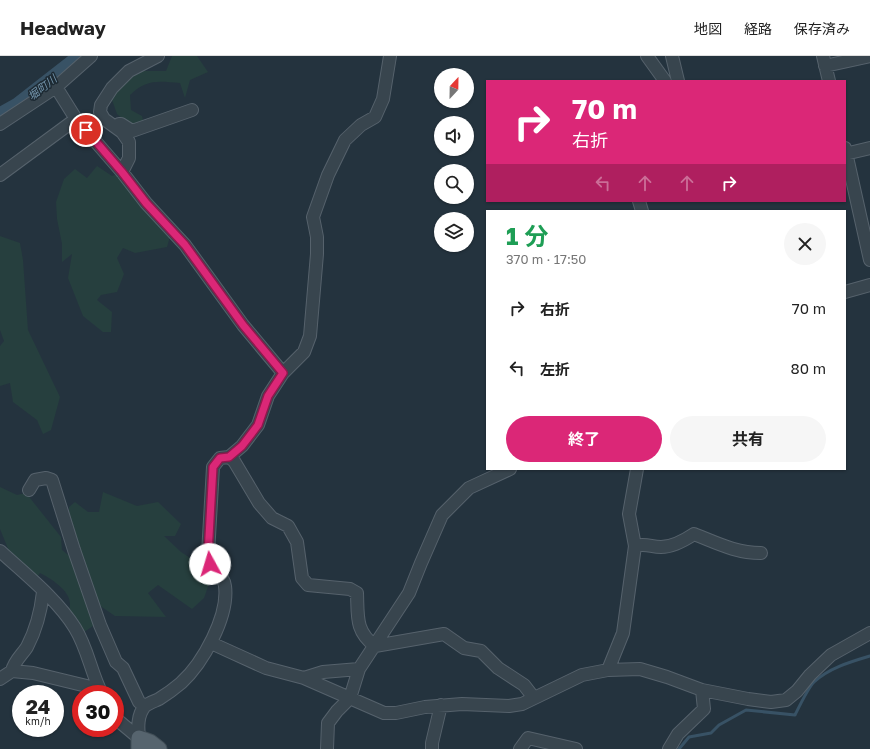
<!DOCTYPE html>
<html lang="ja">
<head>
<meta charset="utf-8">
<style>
  body { margin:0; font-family:"Golos Text","Noto Sans JP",sans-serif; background:#f6f6f6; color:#222; height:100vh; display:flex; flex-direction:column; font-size:15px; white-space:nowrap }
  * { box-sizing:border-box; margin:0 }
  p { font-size:13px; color:#767676 }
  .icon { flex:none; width:22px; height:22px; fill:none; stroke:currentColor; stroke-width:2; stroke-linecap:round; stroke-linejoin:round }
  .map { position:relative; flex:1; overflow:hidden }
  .details { position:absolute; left:486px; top:154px; width:360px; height:260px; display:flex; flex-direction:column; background:#fff; border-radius:0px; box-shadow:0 1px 3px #0004 }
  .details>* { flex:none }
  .guide { position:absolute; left:486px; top:24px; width:360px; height:122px; border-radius:0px; box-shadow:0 1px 3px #0004; background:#db2777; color:#fff; overflow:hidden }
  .needle { width:26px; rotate:22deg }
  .controls { position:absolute; left:434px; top:12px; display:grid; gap:8px }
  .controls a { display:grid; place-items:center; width:40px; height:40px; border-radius:50%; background:#fff; box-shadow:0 1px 3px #0004; font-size:20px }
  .speed { position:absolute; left:12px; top:629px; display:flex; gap:8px; font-size:20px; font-weight:700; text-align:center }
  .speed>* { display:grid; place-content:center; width:52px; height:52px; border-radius:50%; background:#fff; box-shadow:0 1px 3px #0004; line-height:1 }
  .speed small { font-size:10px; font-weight:400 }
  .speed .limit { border:6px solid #d22; background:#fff; color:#111 }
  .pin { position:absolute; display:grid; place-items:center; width:34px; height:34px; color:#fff; margin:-17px; border:2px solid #fff; border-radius:50%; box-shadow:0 1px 4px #0007 }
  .me { position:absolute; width:44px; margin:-22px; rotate:354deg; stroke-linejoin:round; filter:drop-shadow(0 0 3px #0008) }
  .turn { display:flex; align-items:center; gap:14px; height:84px; padding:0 20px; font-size:18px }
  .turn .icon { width:52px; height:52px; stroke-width:2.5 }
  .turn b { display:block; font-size:28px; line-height:34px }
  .lanes { display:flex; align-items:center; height:38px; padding:0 20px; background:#0003; justify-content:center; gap:20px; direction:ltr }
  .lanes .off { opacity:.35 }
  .round { display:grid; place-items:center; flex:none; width:42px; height:42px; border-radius:21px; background:#f6f6f6 }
  .summary { display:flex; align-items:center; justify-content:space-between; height:68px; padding:0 20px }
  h1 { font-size:24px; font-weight:700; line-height:30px; color:#1e9e55 }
  .action { display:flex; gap:8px; margin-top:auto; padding:8px 20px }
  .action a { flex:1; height:46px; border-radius:24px; background:#db2777; color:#fff; font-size:16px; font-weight:700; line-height:46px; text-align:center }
  .action a+a { background:#f6f6f6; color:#222 }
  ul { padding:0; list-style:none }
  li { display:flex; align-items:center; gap:12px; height:60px; padding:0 20px }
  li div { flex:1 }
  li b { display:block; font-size:15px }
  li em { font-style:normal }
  header { display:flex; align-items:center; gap:24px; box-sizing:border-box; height:56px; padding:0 20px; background:#fff; border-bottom:1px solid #e0e0e0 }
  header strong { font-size:19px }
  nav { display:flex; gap:22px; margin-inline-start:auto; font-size:14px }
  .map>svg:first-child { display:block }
  .green { fill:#263f3e }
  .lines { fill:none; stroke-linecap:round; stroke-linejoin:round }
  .stream { stroke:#385265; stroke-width:3 }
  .river { stroke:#385265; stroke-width:17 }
  .minor-casing { stroke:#56626c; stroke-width:14 }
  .major-casing { stroke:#414e57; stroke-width:17 }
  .minor { stroke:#38454e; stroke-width:12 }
  .major { stroke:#56646e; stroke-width:15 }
  .route-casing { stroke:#8e194d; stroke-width:10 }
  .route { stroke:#db2777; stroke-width:7 }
  .labels { text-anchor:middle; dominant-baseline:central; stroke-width:3; stroke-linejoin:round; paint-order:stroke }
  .water-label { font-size:11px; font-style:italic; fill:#7495ac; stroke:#1d2a33 }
</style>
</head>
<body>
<header>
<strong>Headway</strong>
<nav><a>地図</a><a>経路</a><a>保存済み</a></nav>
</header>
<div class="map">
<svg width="870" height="693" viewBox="0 0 870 693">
  <rect width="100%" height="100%" fill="#24333e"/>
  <path class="green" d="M172,0H197L208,16L190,24L185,42L180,27C158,25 146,23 130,39L131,54L142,60L144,68L131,70L117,58L112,44L117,32L136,15H166Z
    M97,110L112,120L117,118L171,177L167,191L135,197L123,192L117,202L124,218L117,236L101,239L97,244L112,256L111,276H103L83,260L68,222L72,198L62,206V188L57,163L56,146L64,123L75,113L87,122Z
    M0,180L20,187L23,204L28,274L60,341L51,374L43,378L37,364L13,346L10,327L0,330V290L4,285L0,274Z
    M0,431L17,439L26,437L61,481L62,494L72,502L96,568L84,576L68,558C69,554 70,551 70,548C70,534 50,522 40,517L35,524L11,500L0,473Z
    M103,436L137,450L158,446L181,468L175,480H164L181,496L201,509L210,525L204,542L192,553L158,529L148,537L166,561L115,560L96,547L69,466V451L75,446L88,456H99Z"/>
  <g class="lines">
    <path class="stream" d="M679,693L689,681L711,677L719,669L746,654L795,659C799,651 808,632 814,626C829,612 850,606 870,600"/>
    <path class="river" d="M0,60L18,50L82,0"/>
    <g class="minor-casing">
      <path id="minor" d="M647,0L665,25
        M672,0L678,25
        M823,0L829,25
        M825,10L870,0
        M56,31L76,63L122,116L146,147L185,189L243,269L283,317
        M0,68L56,31L91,0
        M119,68H121L132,75L192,54
        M845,92L870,204
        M845,98L870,92
        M122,116L129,102V86L122,76L104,63L100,56L101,49L112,32L129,15L158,0
        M0,119L76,63
        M639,145L642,155
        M845,236L870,229
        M229,401L242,390L258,369L268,340L283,317L304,296L310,280L317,198V181L313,161L328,119L345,84L361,69L375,61L383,43L390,0
        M29,434L35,424L46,422L52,424L74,494L100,569L116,606L123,612L139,646L145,650
        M635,490C646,487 651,491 661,491C673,491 685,484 694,478C717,487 736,497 761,497
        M0,495C25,518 57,543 75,572C88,593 91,617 102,638
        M211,587L266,612L304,622L384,657H396L425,651L462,648L509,650L522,648L582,619L608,614L640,613L667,621L702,634L748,643L771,646L786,644L797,635L810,619L831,599L870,577
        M608,614L623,577L635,490L629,458L637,413
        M12,615C14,605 22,599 27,591C36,574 41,554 43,536
        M304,622L323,616L359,613L409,537L421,507L442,459L469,432L510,413
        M0,623L12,615L33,617L99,633
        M115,662L139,682
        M139,682C138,672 137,659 145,650C149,647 155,645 159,643C167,638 174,633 181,627C203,607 229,560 225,530C224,520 214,515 210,507C209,505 208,501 208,498L213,411L220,402L229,401L234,405L259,447L272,462L288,470L297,486L302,522L308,529L350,533L357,537C358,560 355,575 375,590L444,578L464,592L481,595L498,612L524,629L534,642
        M327,693L328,667L337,655L350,642L359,613
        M432,693V687L441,649
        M520,693L528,682L576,693
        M669,693L678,678L704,653L702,634"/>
    </g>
    <g class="major-casing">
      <path id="major" d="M139,693V682L150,686L159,693"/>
    </g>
    <use href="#minor" class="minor"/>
    <use href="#major" class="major"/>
  </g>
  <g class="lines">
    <g class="route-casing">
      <path id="route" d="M86,74L122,116L146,147L185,189L243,269L283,317L268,340L258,369L242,390L229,401L220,402L213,411L208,498L210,508"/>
    </g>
    <use href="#route" class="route"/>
  </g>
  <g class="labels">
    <g class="water-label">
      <text transform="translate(42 31) rotate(-38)">堀町川</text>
    </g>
  </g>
</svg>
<div class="controls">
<a><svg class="needle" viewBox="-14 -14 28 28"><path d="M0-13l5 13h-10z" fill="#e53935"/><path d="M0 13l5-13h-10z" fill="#767676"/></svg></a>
<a><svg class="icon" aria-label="sound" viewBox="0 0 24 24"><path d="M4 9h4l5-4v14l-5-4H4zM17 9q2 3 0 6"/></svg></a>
<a><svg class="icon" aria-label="search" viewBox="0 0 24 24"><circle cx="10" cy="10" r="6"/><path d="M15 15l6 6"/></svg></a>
<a><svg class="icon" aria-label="layers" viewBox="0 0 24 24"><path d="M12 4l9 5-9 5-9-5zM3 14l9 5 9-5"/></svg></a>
</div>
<div class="speed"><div>24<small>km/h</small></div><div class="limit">30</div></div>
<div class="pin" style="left:86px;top:74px;background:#d93025"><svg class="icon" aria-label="arrive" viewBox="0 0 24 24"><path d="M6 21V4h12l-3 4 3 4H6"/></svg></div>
<svg class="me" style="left:210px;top:508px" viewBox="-20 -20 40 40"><circle r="19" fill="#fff"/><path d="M0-13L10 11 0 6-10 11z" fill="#db2777"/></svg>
<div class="guide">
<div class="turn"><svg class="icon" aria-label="right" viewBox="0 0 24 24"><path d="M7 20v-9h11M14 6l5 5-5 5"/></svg><div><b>70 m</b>右折</div></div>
<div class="lanes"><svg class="icon off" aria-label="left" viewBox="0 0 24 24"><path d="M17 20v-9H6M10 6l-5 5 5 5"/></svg><svg class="icon off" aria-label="ahead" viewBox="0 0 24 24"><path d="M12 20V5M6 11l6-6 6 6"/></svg><svg class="icon off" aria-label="ahead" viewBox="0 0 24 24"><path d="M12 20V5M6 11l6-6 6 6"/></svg><svg class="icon" aria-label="right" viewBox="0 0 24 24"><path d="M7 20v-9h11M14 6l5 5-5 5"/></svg></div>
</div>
<section class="details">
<div class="summary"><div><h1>1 分</h1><p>370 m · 17:50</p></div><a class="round"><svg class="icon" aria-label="close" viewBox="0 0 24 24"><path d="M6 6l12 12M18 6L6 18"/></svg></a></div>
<ul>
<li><svg class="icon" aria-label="right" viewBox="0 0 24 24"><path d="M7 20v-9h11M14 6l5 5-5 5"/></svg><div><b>右折</b></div><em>70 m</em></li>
<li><svg class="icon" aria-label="left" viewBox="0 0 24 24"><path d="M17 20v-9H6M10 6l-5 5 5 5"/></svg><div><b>左折</b></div><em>80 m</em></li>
</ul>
<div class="action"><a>終了</a><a>共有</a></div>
</section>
</div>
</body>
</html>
